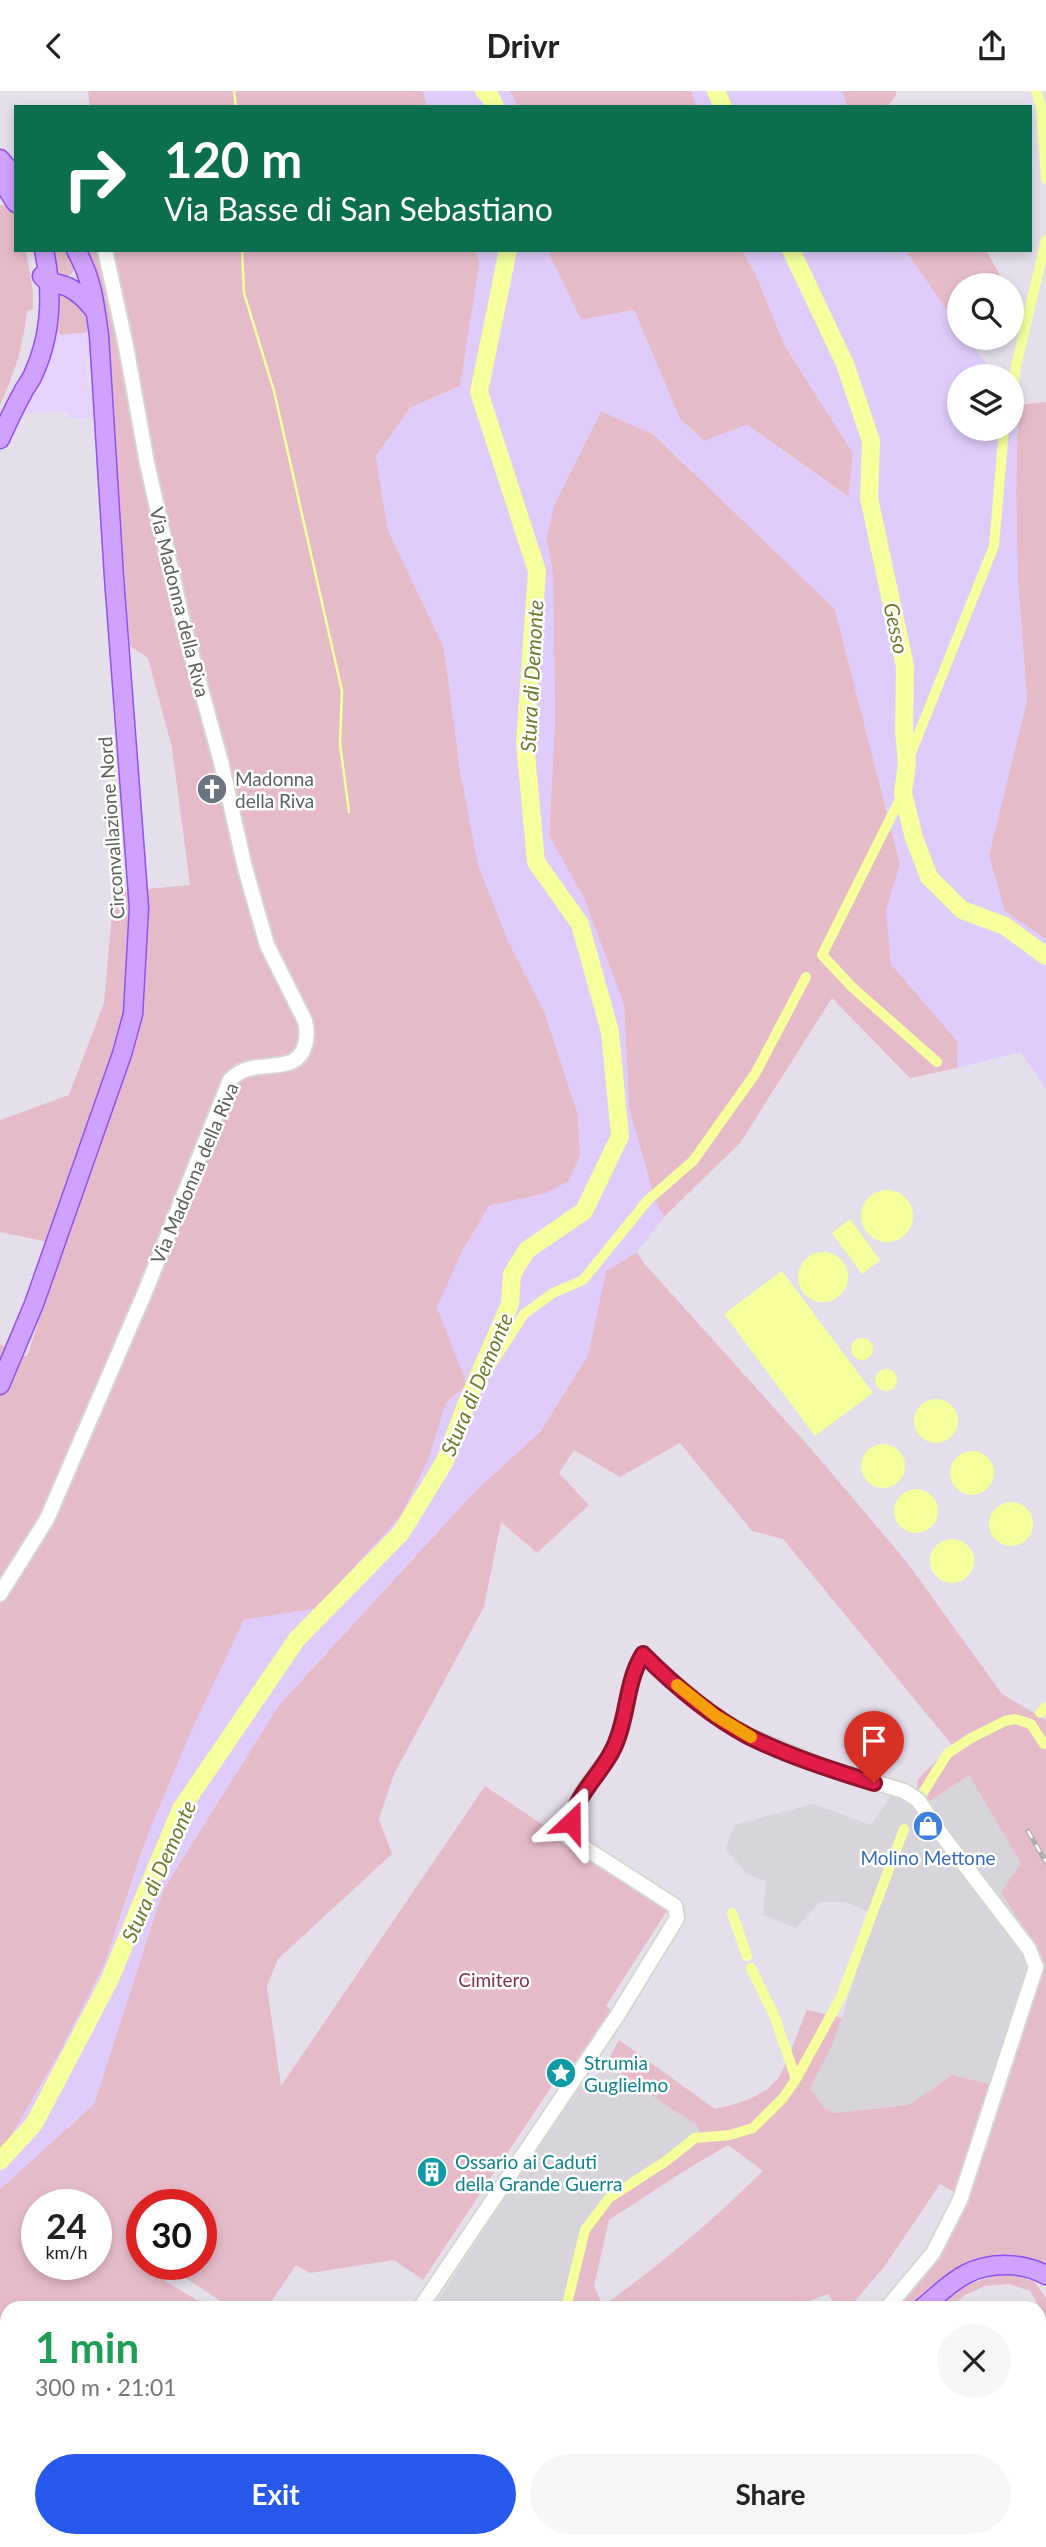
<!DOCTYPE html>
<html lang="en">
<head>
<meta charset="utf-8">
<style>
  body { margin:0; font-family:Lato,sans-serif; background:#f6f6f6; color:#222; height:100vh; display:flex; flex-direction:column; font-size:26px; white-space:nowrap }
  * { box-sizing:border-box; margin:0 }
  p { font-size:23px; color:#767676 }
  .icon { flex:none; width:38px; height:38px; fill:none; stroke:currentColor; stroke-width:2; stroke-linecap:round; stroke-linejoin:round }
  .map { position:relative; flex:1; overflow:hidden }
  .details { position:absolute; left:0px; top:2210px; width:1046px; height:247px; display:flex; flex-direction:column; background:#fff; border-radius:21px 21px 0 0; box-shadow:0 4px 10px #0003 }
  .details>* { flex:none }
  .banner { position:absolute; left:14px; top:14px; width:1018px; height:147px; border-radius:0px; box-shadow:0 4px 10px #0003; background:#0b6e4f; color:#fff; overflow:hidden }
  .tools { position:absolute; left:947px; top:182px; display:grid; gap:14px }
  .tools a { display:grid; place-items:center; width:77px; height:77px; border-radius:50%; background:#fff; box-shadow:0 4px 10px #0003; font-size:35px }
  .speed { position:absolute; left:21px; top:2098px; display:flex; gap:14px; font-size:35px; font-weight:700; text-align:center }
  .speed>* { display:grid; place-content:center; width:91px; height:91px; border-radius:50%; background:#fff; box-shadow:0 4px 10px #0003; line-height:1 }
  .speed small { font-size:18px; font-weight:400 }
  .speed .limit { border:10px solid #d22; background:#fff; color:#111 }
  .pin { position:absolute; display:grid; place-items:center; width:60px; height:60px; color:#fff; margin:-72px -30px; border-radius:50% 50% 50% 0; rotate:-45deg; box-shadow:0 0 7px #0007 }
  .pin .icon { rotate:45deg }
  .me { position:absolute; width:77px; margin:-38px; rotate:23deg; stroke-linejoin:round; filter:drop-shadow(0 0 5px #0008) }
  .turn { display:flex; align-items:center; gap:24px; height:147px; padding:0 35px; font-size:32px }
  .turn .icon { width:91px; height:91px; stroke-width:2.5 }
  .turn b { display:block; font-size:49px; line-height:60px }
  .round { display:grid; place-items:center; flex:none; width:74px; height:74px; border-radius:37px; background:#f6f6f6 }
  .summary { display:flex; align-items:center; justify-content:space-between; height:119px; padding:0 35px }
  h1 { font-size:42px; font-weight:700; line-height:52px; color:#1e9e55 }
  .button { display:flex; gap:14px; margin-top:auto; padding:14px 35px }
  .button a { flex:1; height:80px; border-radius:42px; background:#2659eb; color:#fff; font-size:28px; font-weight:700; line-height:80px; text-align:center }
  .button a+a { background:#f6f6f6; color:#222 }
  header { display:flex; justify-content:space-between; align-items:center; height:91px; padding:0 35px; background:#fff; font-size:32px; font-weight:700 }
  .map>svg:first-child { display:block }
  .commercial { fill:#e5d2fe }
  .industrial { fill:#d7d4dc }
  .green { fill:#e5bbc9; fill-rule:evenodd }
  .sand { fill:#e0ccfa }
  .water { fill:#f5ff9c }
  .lines { fill:none; stroke-linecap:round; stroke-linejoin:round }
  .stream { stroke:#f5ff9c; stroke-width:2.5 }
  .canal { stroke:#f5ff9c; stroke-width:10 }
  .river { stroke:#f5ff9c; stroke-width:18 }
  .minor-casing { stroke:#d5d8d0; stroke-width:18 }
  .major-casing { stroke:#8f51f3; stroke-width:21 }
  .minor { stroke:#fff; stroke-width:14 }
  .major { stroke:#d0a1ff; stroke-width:18 }
  .rail-casing { stroke:#aeafad; stroke-width:5 }
  .rail { stroke:#fff; stroke-width:2.5; stroke-dasharray:8; stroke-linecap:butt }
  .route-casing { stroke:#92132f; stroke-width:18 }
  .route { stroke:#e11d48; stroke-width:12 }
  .slow { stroke:#f59e0b; stroke-width:12 }
  .labels { text-anchor:middle; dominant-baseline:central; stroke-width:5; stroke-linejoin:round; paint-order:stroke }
  .street-label { font-size:19px; fill:#5f6158; stroke:#fff }
  .worship-label { font-size:19px; fill:#5b616d; stroke:#fff; text-anchor:start }
  .shop-label { font-size:19px; fill:#366cbe; stroke:#fff }
  .park-label { font-size:19px; fill:#85334b; stroke:#fff }
  .culture-label { font-size:19px; fill:#0d838f; stroke:#fff; text-anchor:start }
  .water-label { font-size:21px; font-style:italic; fill:#6e7c2c; stroke:#fff }
</style>
</head>
<body>
<header><svg class="icon" aria-label="back" viewBox="0 0 24 24"><path d="M15 5l-7 7 7 7"/></svg>Drivr<svg class="icon" aria-label="share" viewBox="0 0 24 24"><path d="M12 15V3M7 8l5-5 5 5M5 13v7h14v-7"/></svg></header>
<div class="map">
<svg width="1046" height="2456" viewBox="0 0 1046 2456">
  <rect width="100%" height="100%" fill="#e5dfec"/>
  <path class="commercial" d="M51,237L62,244L91,241L92,266L86,267L88,298H94L97,328L67,327V321L54,320L20,323L29,304L39,298L50,265Z"/>
  <path class="industrial" d="M969,1683L1021,1772L1001,1802L1033,1850L1040,1877L1001,1999L989,1993L952,1984L909,2014L835,2022L825,2018L810,1997L831,1957L842,1927L874,1823L846,1811H820L796,1837L763,1824L766,1790L747,1783L726,1758L734,1734L813,1713L871,1734L893,1701L928,1712Z
    M607,1972L670,2017L696,2033L703,2047L610,2108L588,2137L568,2217H433L577,1996L589,1994Z"/>
  <path class="green" d="M88,0H423L427,16H90Z
    M509,0H691L697,16H519Z
    M842,0H896V5L887,16H847Z
    M0,114H12L16,125V159H26L33,201V218L27,220C23,256 15,281 0,314Z
    M48,159H68L75,174L72,183L61,187L55,185Z
    M81,159H475L480,171L460,295L410,317L376,365L388,439L444,557L461,685L508,850L545,922L578,1024L580,1065L569,1090L547,1102L489,1115L437,1216L468,1294L446,1312L429,1367L401,1425L316,1518L244,1529L143,1757L105,1872L56,1968L10,2047L0,2058V1253L27,1266L63,1154L0,1141V1029L69,1004L104,912L114,801L190,794L172,657L148,567L130,555L113,332Z
    M549,159H742L755,182L785,255L853,362L849,406L747,334L704,350L680,328L634,219L581,229L550,165Z
    M905,159H986L999,182V194H959V237Z
    M69,203L87,217L91,241L62,244L51,237L53,209L58,205Z
    M1046,311V848L1004,820L989,764L1027,609L1018,493L1016,403L1018,314Z
    M601,320L653,343L835,518L900,773L887,817L891,873L958,951L957,977L910,987L832,907L740,1052L664,1126L655,1110L629,1016L624,914L584,808L549,745L555,630L553,483L546,447L555,412Z
    M637,1161L643,1171L812,1359L906,1470L1002,1603L1046,1629V2175L1004,2168L914,2217H890L966,2108L940,2093L884,2176L849,2217H838L828,2203L790,2217H568L588,2137L610,2108L703,2047L696,2033L670,2017L607,1972L619,1949L715,2018C737,2013 765,2006 779,1986C788,1971 799,1937 807,1919L842,1927L831,1957L810,1997L825,2018L835,2022L909,2014L952,1984L989,1993L977,2034L992,2035L1001,1999L1040,1877L1033,1850L1001,1802L1021,1772L969,1684L927,1712L916,1701L918,1688L952,1654L783,1448L752,1440L680,1352L620,1386L574,1359L559,1382L589,1414L537,1462L501,1431L484,1516L394,1683L379,1728L392,1763L278,1868L267,1895L281,1995L485,1695L668,1818L606,1915L613,1921L569,1985L561,1981L423,2189L394,2169L310,2182L296,2174L267,2217H231L166,2174H201V2114H142V2174H166L145,2176L165,2190L210,2217H7V2388L0,2385V2098L94,2013L163,1799L279,1614L476,1399L540,1341L588,1264L606,1180ZM728,2054L763,2080C713,2129 660,2174 603,2215L594,2195L609,2129L684,2080ZM37,2114H96V2174H37Z
    M1003,2182L1034,2190L1046,2207V2227L1030,2200L1009,2193L985,2195L965,2204L950,2217H933L958,2197Z
    M123,2450H718L713,2456H131Z"/>
  <path class="sand" d="M423,0H509L519,16H427Z
    M691,0H842L847,16H697Z
    M475,159H549L550,165L581,229L634,219L680,328L703,350L747,334L848,406L853,362L785,255L755,182L742,159H905L959,237V247H966L996,285H959V338H1012V305L1018,314L1016,403L1018,493L1027,609L989,764L1005,820L1046,848V998L1021,961L957,977L958,951L891,873L886,820L900,773L835,518L653,343L601,320L555,412L546,447L553,483L555,630L549,745L584,807L624,914L629,1016L655,1110L664,1126L637,1161L606,1180L588,1264L540,1341L476,1399L279,1614L163,1799L94,2013L0,2098V2058L10,2047L56,1968L105,1872L150,1738L191,1640L244,1529L317,1517L401,1425L429,1367L446,1312L467,1294L437,1216L462,1160L489,1115L547,1102L569,1090L580,1065L578,1024L545,922L508,850L478,774L461,685L444,557L388,439L376,365L410,317L460,295L480,171Z"/>
  <path class="water" d="M861 1125a26 26 0 1 1 52 0a26 26 0 1 1-52 0Z
    M850,1128L880,1169L862,1183L832,1142Z
    M798 1186a25 25 0 1 1 50 0a25 25 0 1 1-50 0Z
    M782,1180L873,1302L815,1345L724,1223Z
    M851 1258a11 11 0 1 1 22 0a11 11 0 1 1-22 0Z
    M875 1289a11 11 0 1 1 22 0a11 11 0 1 1-22 0Z
    M914 1330a22 22 0 1 1 44 0a22 22 0 1 1-44 0Z
    M861 1375a22 22 0 1 1 44 0a22 22 0 1 1-44 0Z
    M950 1382a22 22 0 1 1 44 0a22 22 0 1 1-44 0Z
    M894 1420a22 22 0 1 1 44 0a22 22 0 1 1-44 0Z
    M989 1433a22 22 0 1 1 44 0a22 22 0 1 1-44 0Z
    M930 1470a22 22 0 1 1 44 0a22 22 0 1 1-44 0Z"/>
  <g class="lines">
    <path class="stream" d="M234,0L236,16
      M242,159L244,202L274,300L342,600L340,653L349,721"/>
    <path class="canal" d="M1036,0L1041,15L1046,88
      M1012,306L1016,275L1046,149
      M907,672L994,455L1004,338
      M903,702L822,864L852,896L937,971
      M468,1309L524,1223L553,1202L583,1189L648,1109L693,1070L755,983L806,886
      M1040,1622L1046,1616
      M921,1705L947,1663L971,1647L1005,1630L1015,1628L1031,1633L1044,1653
      M732,1822L747,1865
      M796,1988L841,1906L904,1738
      M566,2217L585,2139L609,2107L666,2070L695,2047L730,2044L753,2037L783,2007L796,1988L774,1924L751,1877
      M340,2456L347,2450"/>
    <path class="river" d="M484,0L490,5L495,16
      M716,0L723,16
      M791,159L845,273L871,350L869,407L905,575L904,640L907,672L903,702L914,747L929,786L962,819L1005,835L1046,865
      M0,2070L34,2033L109,1890L181,1718L297,1548L401,1442L445,1370L468,1309L510,1213L512,1183L527,1159L584,1120L620,1045L610,941L580,833L536,771L525,652L537,480L479,301L508,159"/>
    <g class="minor-casing">
      <path id="minor" d="M0,1503L47,1428L145,1201L230,989C247,971 268,978 288,972C306,967 309,945 305,930L267,854L245,777L221,671L183,532L147,372L126,255L105,159
        M578,1751C572,1740 570,1732 574,1720C582,1692 609,1674 619,1646C628,1619 627,1588 643,1563L662,1582L716,1625L747,1644L830,1678L904,1700L918,1709L941,1743L1029,1858L1036,1876L960,2109L933,2162L887,2217
        M420,2217L617,1925L677,1827L675,1815L557,1739
        M0,2358L7,2363
        M1040,2409L1045,2394
        M537,2450V2456
        M33,2456L36,2450
        M1023,2456L1025,2450"/>
    </g>
    <g class="major-casing">
      <path id="major" d="M0,68L16,87
        M0,87L16,112
        M42,185C48,193 59,192 68,196C80,202 87,210 95,220
        M0,348C7,333 14,317 22,303C25,296 30,291 33,284C51,245 53,201 44,159
        M0,1294L34,1213L122,963L133,923L139,817L114,486L99,244C94,210 93,190 76,159
        M922,2217C936,2206 950,2191 966,2183C990,2171 1022,2171 1046,2184
        M1046,2273L1044,2283L1046,2295
        M0,2331L7,2335
        M1040,2345L1046,2335
        M1040,2391L1046,2394
        M194,2450L204,2456
        M629,2456L637,2450
        M756,2456L769,2450"/>
    </g>
    <use href="#minor" class="minor"/>
    <use href="#major" class="major"/>
    <g class="rail-casing">
      <path id="rail" d="M1028,1740L1046,1771"/>
    </g>
    <use href="#rail" class="rail"/>
  </g>
  <g class="lines">
    <g class="route-casing">
      <path id="route" d="M571,1731C578,1698 608,1678 618,1646C628,1619 627,1589 643,1563C673,1593 710,1625 748,1645C788,1665 832,1679 874,1692"/>
    </g>
    <use href="#route" class="route"/>
    <path class="slow" d="M677,1594L716,1625L751,1646"/>
  </g>
  <defs>
    <g id="church-disc" transform="scale(1.575)"><circle r="9.5" fill="#6b7280" stroke="#fff"/><path d="M-1.2-6h2.4v3.5h3.3v2.4h-3.3V6h-2.4V-.1h-3.3v-2.4h3.3Z" fill="#fff"/></g>
    <g id="shop-disc" transform="scale(1.575)"><circle r="9.5" fill="#3f7fe0" stroke="#fff"/><path d="M-5-2.5h2.3a2.7 3.5 0 0 1 5.4 0H5L5.5 6h-11ZM-1.5-2.5h3a1.5 2.3 0 0 0-3 0Z" fill="#fff"/></g>
    <g id="sight-disc" transform="scale(1.575)"><circle r="9.5" fill="#0f9aa8" stroke="#fff"/><path d="M0-6L1.8-2.2L6-1.7L2.9 1.2L3.7 5.4L0 3.3L-3.7 5.4L-2.9 1.2L-6-1.7L-1.8-2.2Z" fill="#fff"/></g>
    <g id="building-disc" transform="scale(1.575)"><circle r="9.5" fill="#0f9aa8" stroke="#fff"/><path d="M-4-6H4V6H1V3H-1V6H-4ZM-2.5-4.3h1.7v1.8h-1.7ZM.8-4.3h1.7v1.8H.8ZM-2.5-1h1.7V.8h-1.7ZM.8-1h1.7V.8H.8Z" fill="#fff"/></g>
  </defs>
  <g fill-rule="evenodd">
    <use href="#church-disc" x="212" y="698"/>
    <use href="#shop-disc" x="928" y="1735"/>
    <use href="#sight-disc" x="561" y="1982"/>
    <use href="#building-disc" x="432" y="2081"/>
  </g>
  <g class="labels">
    <g class="street-label">
      <text transform="translate(180 511) rotate(76)">Via Madonna della Riva</text>
      <text transform="translate(111 737) rotate(-94)">Circonvallazione Nord</text>
      <text transform="translate(194 1082) rotate(-67)">Via Madonna della Riva</text>
    </g>
    <g class="worship-label">
      <text x="235" y="687">Madonna<tspan x="235" dy="22">della Riva</tspan></text>
    </g>
    <g class="shop-label">
      <text x="928" y="1766">Molino Mettone</text>
    </g>
    <g class="park-label">
      <text x="494" y="1888">Cimitero</text>
    </g>
    <g class="culture-label">
      <text x="584" y="1971">Strumia<tspan x="584" dy="22">Guglielmo</tspan></text>
      <text x="455" y="2070">Ossario ai Caduti<tspan x="455" dy="22">della Grande Guerra</tspan></text>
    </g>
    <g class="water-label">
      <text transform="translate(897 537) rotate(78)">Gesso</text>
      <text transform="translate(531 585) rotate(-87)">Stura di Demonte</text>
      <text transform="translate(476 1293) rotate(-67)">Stura di Demonte</text>
      <text transform="translate(158 1780) rotate(-66)">Stura di Demonte</text>
    </g>
  </g>
</svg>
<div class="tools">
<a><svg class="icon" aria-label="search" viewBox="0 0 24 24"><circle cx="10" cy="10" r="6"/><path d="M15 15l6 6"/></svg></a>
<a><svg class="icon" aria-label="layers" viewBox="0 0 24 24"><path d="M12 4l9 5-9 5-9-5zM3 14l9 5 9-5"/></svg></a>
</div>
<div class="speed"><div>24<small>km/h</small></div><div class="limit">30</div></div>
<div class="pin" style="left:874px;top:1692px;background:#d93025"><svg class="icon" aria-label="arrive" viewBox="0 0 24 24"><path d="M6 21V4h12l-3 4 3 4H6"/></svg></div>
<svg class="me" style="left:571px;top:1731px" viewBox="-20 -20 40 40"><path d="M0-17L14 15 0 8-14 15z" fill="#e11d48" stroke="#fff" stroke-width="4"/></svg>
<div class="banner">
<div class="turn"><svg class="icon" aria-label="right" viewBox="0 0 24 24"><path d="M7 20v-9h11M14 6l5 5-5 5"/></svg><div><b>120 m</b>Via Basse di San Sebastiano</div></div>
</div>
<section class="details">
<div class="summary"><div><h1>1 min</h1><p>300 m · 21:01</p></div><a class="round"><svg class="icon" aria-label="close" viewBox="0 0 24 24"><path d="M6 6l12 12M18 6L6 18"/></svg></a></div>
<div class="button"><a>Exit</a><a>Share</a></div>
</section>
</div>
</body>
</html>
